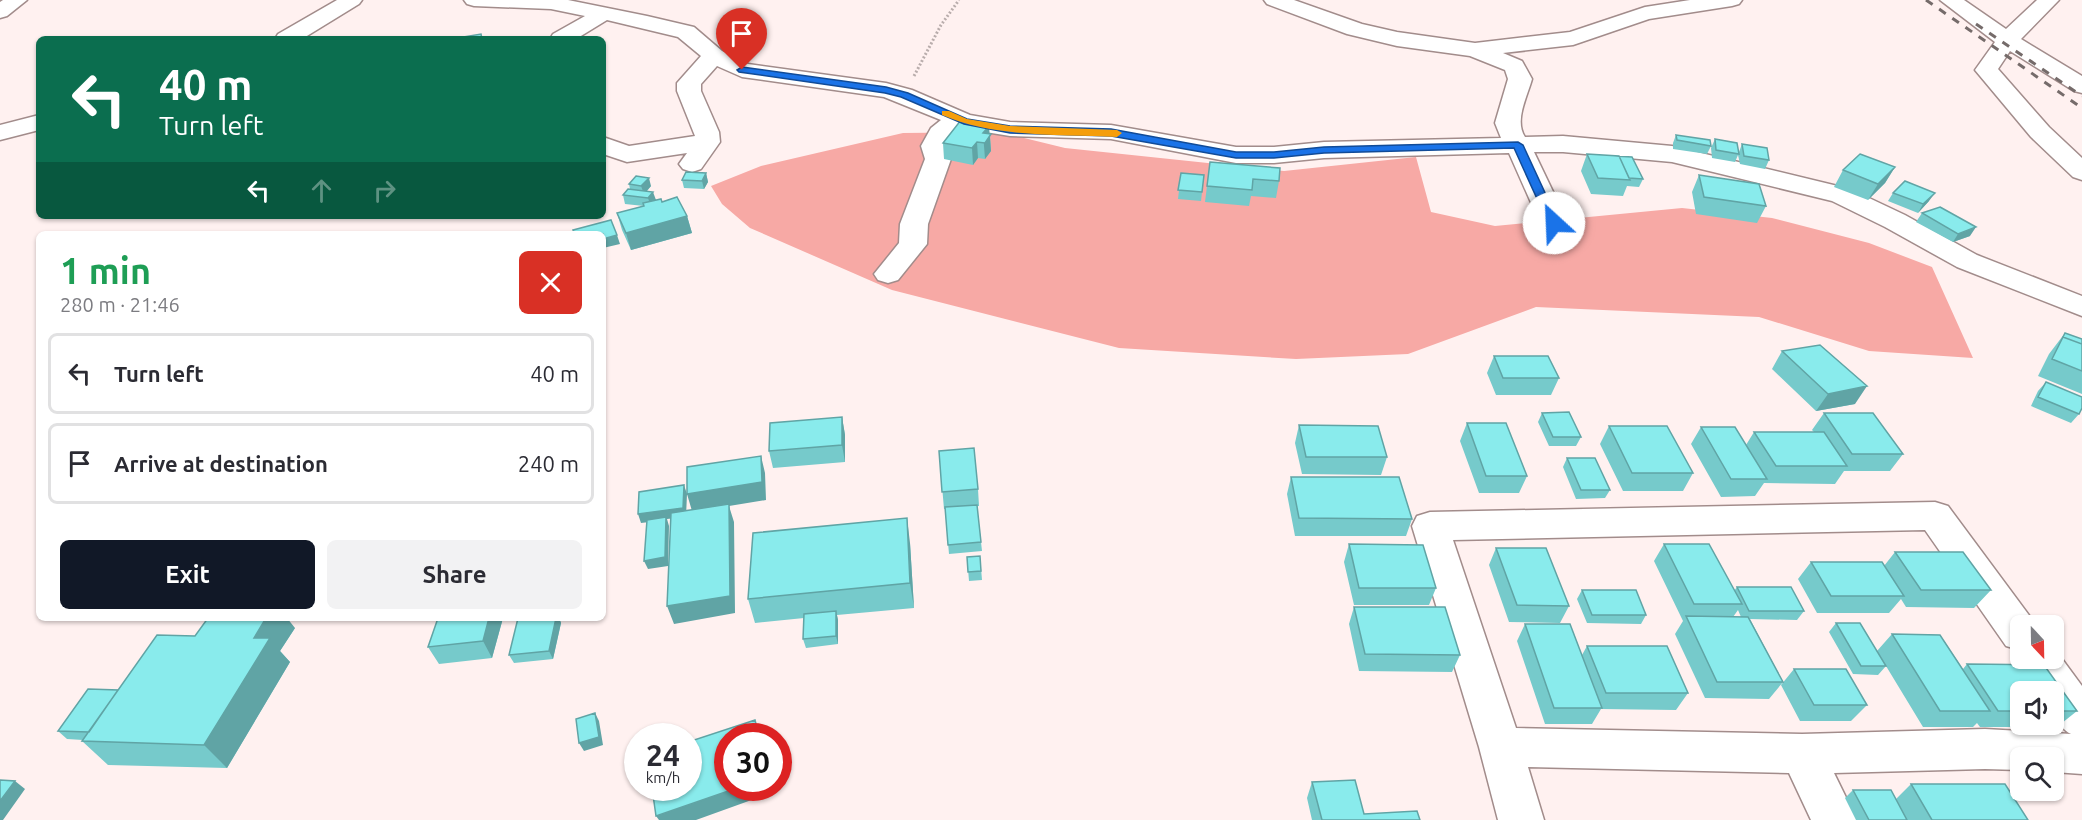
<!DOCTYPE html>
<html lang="en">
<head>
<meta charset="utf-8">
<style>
  body { margin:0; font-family:Ubuntu,sans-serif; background:#f2f2f3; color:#2b2b33; height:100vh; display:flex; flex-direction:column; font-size:22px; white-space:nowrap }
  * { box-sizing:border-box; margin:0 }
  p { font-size:20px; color:#7c7c81 }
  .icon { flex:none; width:33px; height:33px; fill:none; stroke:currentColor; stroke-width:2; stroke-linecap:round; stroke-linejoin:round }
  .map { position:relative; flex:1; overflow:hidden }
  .drawer { position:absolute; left:36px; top:231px; width:570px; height:390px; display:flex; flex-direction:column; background:#fff; border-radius:9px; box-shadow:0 2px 4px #0004 }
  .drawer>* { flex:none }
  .top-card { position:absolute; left:36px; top:36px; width:570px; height:183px; border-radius:9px; box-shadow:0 2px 4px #0004; background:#0b6e4f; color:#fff; overflow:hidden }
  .needle { width:39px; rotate:158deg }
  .fabs { position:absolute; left:2010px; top:615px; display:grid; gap:12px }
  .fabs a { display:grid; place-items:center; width:54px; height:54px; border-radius:9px; background:#fff; box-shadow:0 2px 4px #0004; font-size:30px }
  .speed { position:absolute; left:624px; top:723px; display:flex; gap:12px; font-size:30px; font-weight:700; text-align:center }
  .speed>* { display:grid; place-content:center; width:78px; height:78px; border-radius:50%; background:#fff; box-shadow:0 2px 4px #0004; line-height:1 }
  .speed small { font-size:15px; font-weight:400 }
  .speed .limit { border:9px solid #d22; background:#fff; color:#111 }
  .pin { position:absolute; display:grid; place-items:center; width:51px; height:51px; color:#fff; margin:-62px -26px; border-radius:50% 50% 50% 0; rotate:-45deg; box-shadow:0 0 6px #0007 }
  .pin .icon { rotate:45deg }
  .me { position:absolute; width:66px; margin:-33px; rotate:335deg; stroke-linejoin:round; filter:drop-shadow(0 0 4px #0008) }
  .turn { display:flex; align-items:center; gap:21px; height:126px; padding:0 24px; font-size:27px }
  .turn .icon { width:78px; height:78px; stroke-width:2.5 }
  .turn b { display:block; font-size:42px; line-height:51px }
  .lanes { display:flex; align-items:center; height:57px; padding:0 24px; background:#0003; justify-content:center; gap:30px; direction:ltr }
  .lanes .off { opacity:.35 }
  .round { display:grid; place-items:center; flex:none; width:63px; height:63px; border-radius:9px; background:#f2f2f3 }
  .overview { display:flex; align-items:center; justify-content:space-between; height:102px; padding:0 24px }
  h1 { font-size:36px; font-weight:600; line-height:45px; color:#1e9e55 }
  .cta { display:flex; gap:12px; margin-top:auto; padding:12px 24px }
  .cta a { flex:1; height:69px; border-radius:9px; background:#111827; color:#fff; font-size:24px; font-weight:600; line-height:69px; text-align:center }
  .cta a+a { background:#f2f2f3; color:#2b2b33 }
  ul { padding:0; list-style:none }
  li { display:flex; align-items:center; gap:18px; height:81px; margin:0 12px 9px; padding:0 12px; border:3px solid #e1e1e2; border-radius:9px }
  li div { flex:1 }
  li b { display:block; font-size:22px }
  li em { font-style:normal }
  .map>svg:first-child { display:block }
  .forest { fill:#f7a9a5 }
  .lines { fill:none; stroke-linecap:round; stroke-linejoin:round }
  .minor-casing { stroke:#a28c8b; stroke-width:3 }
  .tertiary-casing { stroke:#a28c8b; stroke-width:3 }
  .path { stroke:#b9adac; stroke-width:3; stroke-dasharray:2 2; stroke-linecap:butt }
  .minor { fill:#fff; fill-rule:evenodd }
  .tertiary { fill:#fff; fill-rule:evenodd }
  .rail { stroke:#756b6a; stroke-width:3; stroke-dasharray:8 8; stroke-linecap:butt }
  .wall { fill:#76cacb; fill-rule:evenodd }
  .shaded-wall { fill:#60a4a5 }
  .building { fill:#89ebec; stroke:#60a4a5; stroke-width:1.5 }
  .route { fill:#1a73e8; stroke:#114b97; stroke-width:1.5 }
  .slow { fill:#f59e0b }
</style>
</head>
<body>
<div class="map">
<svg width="2082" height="820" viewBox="0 0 2082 820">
  <rect width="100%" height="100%" fill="#fff1f0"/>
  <path class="forest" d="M999,132L1065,148L1284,171L1416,157L1431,212L1495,226L1682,208L1772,218L1869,243L1932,267L1973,358L1869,351L1759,317L1536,307L1408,354L1296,359L1119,348L892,290L750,228L722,204L711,186L761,166L903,133Z"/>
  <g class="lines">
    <g class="minor-casing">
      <path id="minor" d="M3,0H27L7,16L0,18V2Z
        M464,0H568L647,16L694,27L722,51L748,64L886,83L912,90L970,115L1010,122L1111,125L1236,147H1274L1324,142L1501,138L1495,123L1508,79L1505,70L1470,56L1397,46L1347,34L1267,4L1264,0H1294L1362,24L1397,32L1475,43L1570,32L1645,7L1690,0H1742L1739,4L1732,6L1649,19L1573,45L1503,53L1522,61L1532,79C1527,97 1514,121 1525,137L1563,136L1672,146L1850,189L1905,215L1977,255L2082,296V316L1957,267L1885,227L1832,201L1672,162L1563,152H1534L1568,223L1564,229L1554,231L1544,229L1540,223L1509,153L1324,158L1274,163H1236L1111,139L1010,136L961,128L951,137L947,146L951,159L928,224L927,244L898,280L888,283L878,280L874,274L899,243L900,224L925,159L921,146L931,128L941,120L884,97L742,77L717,66L701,84V91L719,132L720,142L701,169L692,172L683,169L679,164L687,153L627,162L603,154V137L629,146L695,136L677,91V83L701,56L678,37L607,20L576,39H550L553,34L585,16L551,9L474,6L467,4Z
        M1940,0H1964L2006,29L2037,0H2059L2021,39L2082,76V93L2074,91L2010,51L1998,69L2049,127L2082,158V180L2073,177L2031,137L1975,70L1995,42Z
        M1935,502L1948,506L2034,622L2036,626H2020V650L2006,646L1925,530L1453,540L1516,728L1802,734L1985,729L2071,734C2055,726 2054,708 2054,692H2039L2018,658L2020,652V658H2054V648L2082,686V774L2054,772V758H2020V770L1985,769L1834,773L1857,820H1811L1789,773L1528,767L1544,820H1498L1479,747L1412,526L1417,516L1430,512Z"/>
    </g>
    <g class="tertiary-casing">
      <path id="tertiary" d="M337,0H362L359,4L302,39H275L278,34Z
        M39,115V130L0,140V125Z"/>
    </g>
    <path class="path" d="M914,76L941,25L959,0"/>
    <use href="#minor" class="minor"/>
    <use href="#tertiary" class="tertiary"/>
    <path class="rail" d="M1926,0L2082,108
      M1976,24L2082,96"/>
  </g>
  <path class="wall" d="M990,134L991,151L985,159L978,158L973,165L944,159L943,143Z
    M1676,135L1711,146L1707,154L1673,149V143Z
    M1715,139L1739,152L1742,144L1769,160L1765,169L1740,164L1738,155L1735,162L1712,158L1711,148Z
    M1587,154L1643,179L1639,187L1627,186L1623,196L1591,194L1581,171Z
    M1210,162L1279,181L1276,198L1251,196L1249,206L1205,202Z
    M1895,167L1885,183L1868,200L1834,187L1843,170Z
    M706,173L708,182L704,189L684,188L682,180Z
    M1181,173L1204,175L1201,201L1178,199Z
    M1699,175L1766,206L1757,223L1696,214L1692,192Z
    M629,184L651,186L647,191L656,200L662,202L687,216L692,233L631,250L622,230L617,213L644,206L625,204L623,195L630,189Z
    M1893,193L1929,201L1918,213L1888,201Z
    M1922,213L1970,236L1953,242L1916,222Z
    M2065,333L2082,339V394L2038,376L2049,354Z
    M1782,351L1855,404L1816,411L1772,369Z
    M1494,356L1559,378L1551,395H1496L1487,373Z
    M2046,382L2079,414L2071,423L2031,406L2038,391Z
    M1542,413L1581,437L1576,446H1549L1538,422Z
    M1824,413L1903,454L1890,471H1844L1835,484L1764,483L1755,496L1721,497L1691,444L1701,427L1746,445L1754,432H1814L1812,430Z
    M842,417L845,435V462L773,468L769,451Z
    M1467,423L1527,476L1519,493H1479L1460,441Z
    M1299,425L1387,457L1381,475L1302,474L1295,443Z
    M1609,426L1693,473L1683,491H1623L1600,444Z
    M939,451L978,489L979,506H977L982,551L949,554L945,509H944Z
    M1567,458L1610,490L1605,498L1576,499L1563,467Z
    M1291,477L1412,519L1406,536H1295L1287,494Z
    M910,543L914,608L837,615L838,620V644L806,648L803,639L804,618L755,623L748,599Z
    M1349,544L1436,588L1429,605H1354L1344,562Z
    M1664,544L1734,591L1737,587L1804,611L1797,620L1750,619L1783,682L1769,699L1705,698L1675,634L1683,621L1654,561ZM1738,610L1741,617H1733Z
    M1496,548L1569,606L1560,623L1509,622L1489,565Z
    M1895,552L1991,590L1974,608L1906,607L1901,599L1889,613H1817L1798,579L1811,562L1884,566Z
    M980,556L982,580L969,581L967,557Z
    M1582,590L1646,615L1641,624L1587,623L1577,599Z
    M1354,607L1460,655L1452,672L1359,671L1349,624Z
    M438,618H503L492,658L439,664L428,647Z
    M523,618H559L561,623L553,659L514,663L509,655Z
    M1836,623H1860L1877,651L1892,634L1940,635L1963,669L1967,664L2044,665L2077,711L2057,727H1980L1977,723L1973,727H1923L1886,666L1878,675L1853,674L1829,632ZM2020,692H2054V724H2020Z
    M1525,624L1582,655L1587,646L1688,693L1676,710L1601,709L1592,724H1545L1517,641Z
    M295,628L280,651L290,662L227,768L108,765L82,741L83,740L67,739L58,731L195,636Z
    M1794,669L1867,705L1851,721H1800L1781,685Z
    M1312,782L1364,814L1420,820H1312L1307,798Z
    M1911,784L2028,820H1856L1845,798L1853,790L1896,799Z"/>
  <path class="shaded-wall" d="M989,126L991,151L985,159L983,133Z
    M977,142L978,158L973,165L972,148Z
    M1895,167L1885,183L1868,200L1878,184Z
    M706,173L708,182L704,189L702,181Z
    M649,178L651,186L644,194L641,186Z
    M653,192L656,200L651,207L648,198Z
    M1935,193L1929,201L1918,213L1923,204Z
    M687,216L692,233L631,250L626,233Z
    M1976,227L1970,236L1953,242L1958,234Z
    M617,235L620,244L603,248V239Z
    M1867,386L1855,404L1816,411L1828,394Z
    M842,417L845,435V462L842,445Z
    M761,456L765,473L766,500L729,506L734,522L735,613L674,624L667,606L692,511L687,494Z
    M684,485L687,494L686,517L667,519L669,526L668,566L648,569L644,561L666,520L641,523L638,514Z
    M907,518L910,543L914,608L910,583Z
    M836,611L838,620V644L836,636Z
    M266,618H287L295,628L280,651L290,662L227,768L204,745L254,638Z
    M489,618H503L492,658L483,641Z
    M556,618H559L561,623L553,659L549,651Z
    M595,713L599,721L603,745L584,751L579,743Z
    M15,781L25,789L3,820H0V801Z
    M737,788H773L774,792L696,820H659L656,816Z"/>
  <path class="building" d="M481,34L482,39H464L463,37Z
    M961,120L989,126L983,133L991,134L985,143L977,142L972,148L943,143Z
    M1676,135L1710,140L1711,146L1677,140Z
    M1715,139L1737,143L1739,154L1716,150Z
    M1742,144L1767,148L1769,160L1744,156Z
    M1587,154L1619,156L1630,180L1598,178Z
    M1860,154L1895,167L1878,184L1843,170Z
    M1614,156L1632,157L1643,179L1629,178L1619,156Z
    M1210,162L1280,168L1279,181L1253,179L1252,190L1207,186Z
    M686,172L706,173L702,181L682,180Z
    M1181,173L1204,175L1202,192L1178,190Z
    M1699,175L1759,184L1766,206L1704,197Z
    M636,176L649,178L641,186L629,184Z
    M1905,181L1935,193L1923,204L1893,193Z
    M628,189L653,192L648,198L623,195Z
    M677,197L687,216L626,233L617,213L644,206L643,203L661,199L662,202Z
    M1940,207L1976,227L1958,234L1922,213Z
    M611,220L617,235L603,239V234H575L573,230Z
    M2065,333L2082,339V344L2063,337Z
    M2063,337L2082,344V371L2052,359Z
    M1820,345L1867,386L1828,394L1782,351Z
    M1494,356H1548L1559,378H1503Z
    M2046,382L2082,397V408L2079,414L2038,397Z
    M1569,412L1581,437H1553L1542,413Z
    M1824,413H1873L1903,454H1852Z
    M842,417V445L769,451L770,423Z
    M1467,423H1506L1527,476H1486Z
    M1299,425L1378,426L1387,457H1306Z
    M1609,426H1667L1693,473H1632Z
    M1701,427H1735L1767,479H1731Z
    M1754,432H1824L1847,466H1776Z
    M974,448L978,489L942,492L939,451Z
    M761,456L762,482L687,494V467Z
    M1567,458H1595L1610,490H1581Z
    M1291,477H1399L1412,519L1299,518Z
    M684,485L683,508L638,514L639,492Z
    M729,504L730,596L667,606L671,513Z
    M977,505L981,542L948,545L945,507Z
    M666,517L665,557L644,561L647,520Z
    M907,518L910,583L748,599L753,533Z
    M1349,544L1423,545L1436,588H1359Z
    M1664,544H1709L1742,604H1694Z
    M1496,548H1546L1569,606L1517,605Z
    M1895,552H1963L1991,590H1921Z
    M980,556L981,571L968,572L967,557Z
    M1811,562H1882L1904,596H1831Z
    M1737,587H1791L1804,611H1749Z
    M1582,590H1636L1646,615H1592Z
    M1354,607H1445L1460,655L1365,654Z
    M836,611V636L803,639L804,614Z
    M1686,616L1748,617L1783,682H1717Z
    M208,618H266L254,638H270L204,745L82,741L157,635L195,636Z
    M438,618H489L483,641L428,647Z
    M518,618H556L549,651L509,655Z
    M1836,623H1860L1886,666H1861Z
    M1525,624H1570L1602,708H1554Z
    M1892,634L1940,635L1990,711H1940Z
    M1587,646H1667L1688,693H1606Z
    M1967,664L2044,665L2077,711H2054V692H2020V711H1998Z
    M1794,669H1846L1867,705H1814Z
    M88,689L118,690L89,732L58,731Z
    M595,713L599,737L579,743L576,719Z
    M755,720L759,736H728V788H737L656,816L652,788H688V742Z
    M0,780L15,781L0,801Z
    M1355,780L1364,814L1417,811L1420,820H1322L1312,782Z
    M1911,784H2005L2028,820H1932Z
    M1853,790H1891L1907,820H1869Z"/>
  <path class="route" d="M742,67L886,87L908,93L967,119L1010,126L1111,129L1236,152H1274L1324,147L1518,142L1523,145L1559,223L1554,226L1548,223L1514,148L1324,153L1274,158H1236L1111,136L1010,133L964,124L901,97L885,93L739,72L737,70Z"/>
  <path class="slow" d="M942,111H949L967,119L1010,126L1117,130L1122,133L1117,137C1059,134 996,138 942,115Z"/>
</svg>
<div class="fabs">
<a><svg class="needle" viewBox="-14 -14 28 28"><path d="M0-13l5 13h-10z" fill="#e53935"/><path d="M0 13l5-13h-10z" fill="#7c7c81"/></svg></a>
<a><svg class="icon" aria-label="sound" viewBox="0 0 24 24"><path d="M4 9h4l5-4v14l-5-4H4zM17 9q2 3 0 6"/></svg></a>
<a><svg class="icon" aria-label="search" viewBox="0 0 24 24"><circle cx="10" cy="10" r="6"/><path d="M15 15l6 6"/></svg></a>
</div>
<div class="speed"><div>24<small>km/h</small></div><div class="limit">30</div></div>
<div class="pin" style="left:742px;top:70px;background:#d93025"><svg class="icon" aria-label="arrive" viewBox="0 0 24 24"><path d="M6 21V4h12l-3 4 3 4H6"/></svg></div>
<svg class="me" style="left:1554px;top:223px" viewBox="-20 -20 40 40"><circle r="19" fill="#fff"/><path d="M0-13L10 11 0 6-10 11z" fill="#1a73e8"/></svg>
<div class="top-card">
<div class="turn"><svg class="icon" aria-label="left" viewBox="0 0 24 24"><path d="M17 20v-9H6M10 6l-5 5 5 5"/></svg><div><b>40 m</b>Turn left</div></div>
<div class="lanes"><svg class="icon" aria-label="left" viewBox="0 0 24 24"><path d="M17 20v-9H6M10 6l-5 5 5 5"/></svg><svg class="icon off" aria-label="ahead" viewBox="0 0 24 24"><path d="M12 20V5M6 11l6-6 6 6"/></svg><svg class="icon off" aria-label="right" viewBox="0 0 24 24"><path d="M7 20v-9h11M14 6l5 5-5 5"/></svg></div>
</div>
<section class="drawer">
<div class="overview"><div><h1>1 min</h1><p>280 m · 21:46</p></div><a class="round" style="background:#d93025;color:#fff"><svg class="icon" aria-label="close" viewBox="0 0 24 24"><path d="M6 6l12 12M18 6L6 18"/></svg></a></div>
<ul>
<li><svg class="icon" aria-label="left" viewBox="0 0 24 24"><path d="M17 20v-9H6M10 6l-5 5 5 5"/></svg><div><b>Turn left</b></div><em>40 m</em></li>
<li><svg class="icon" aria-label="arrive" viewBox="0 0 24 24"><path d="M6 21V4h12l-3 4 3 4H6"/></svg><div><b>Arrive at destination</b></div><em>240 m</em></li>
</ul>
<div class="cta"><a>Exit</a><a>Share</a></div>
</section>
</div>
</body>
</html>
